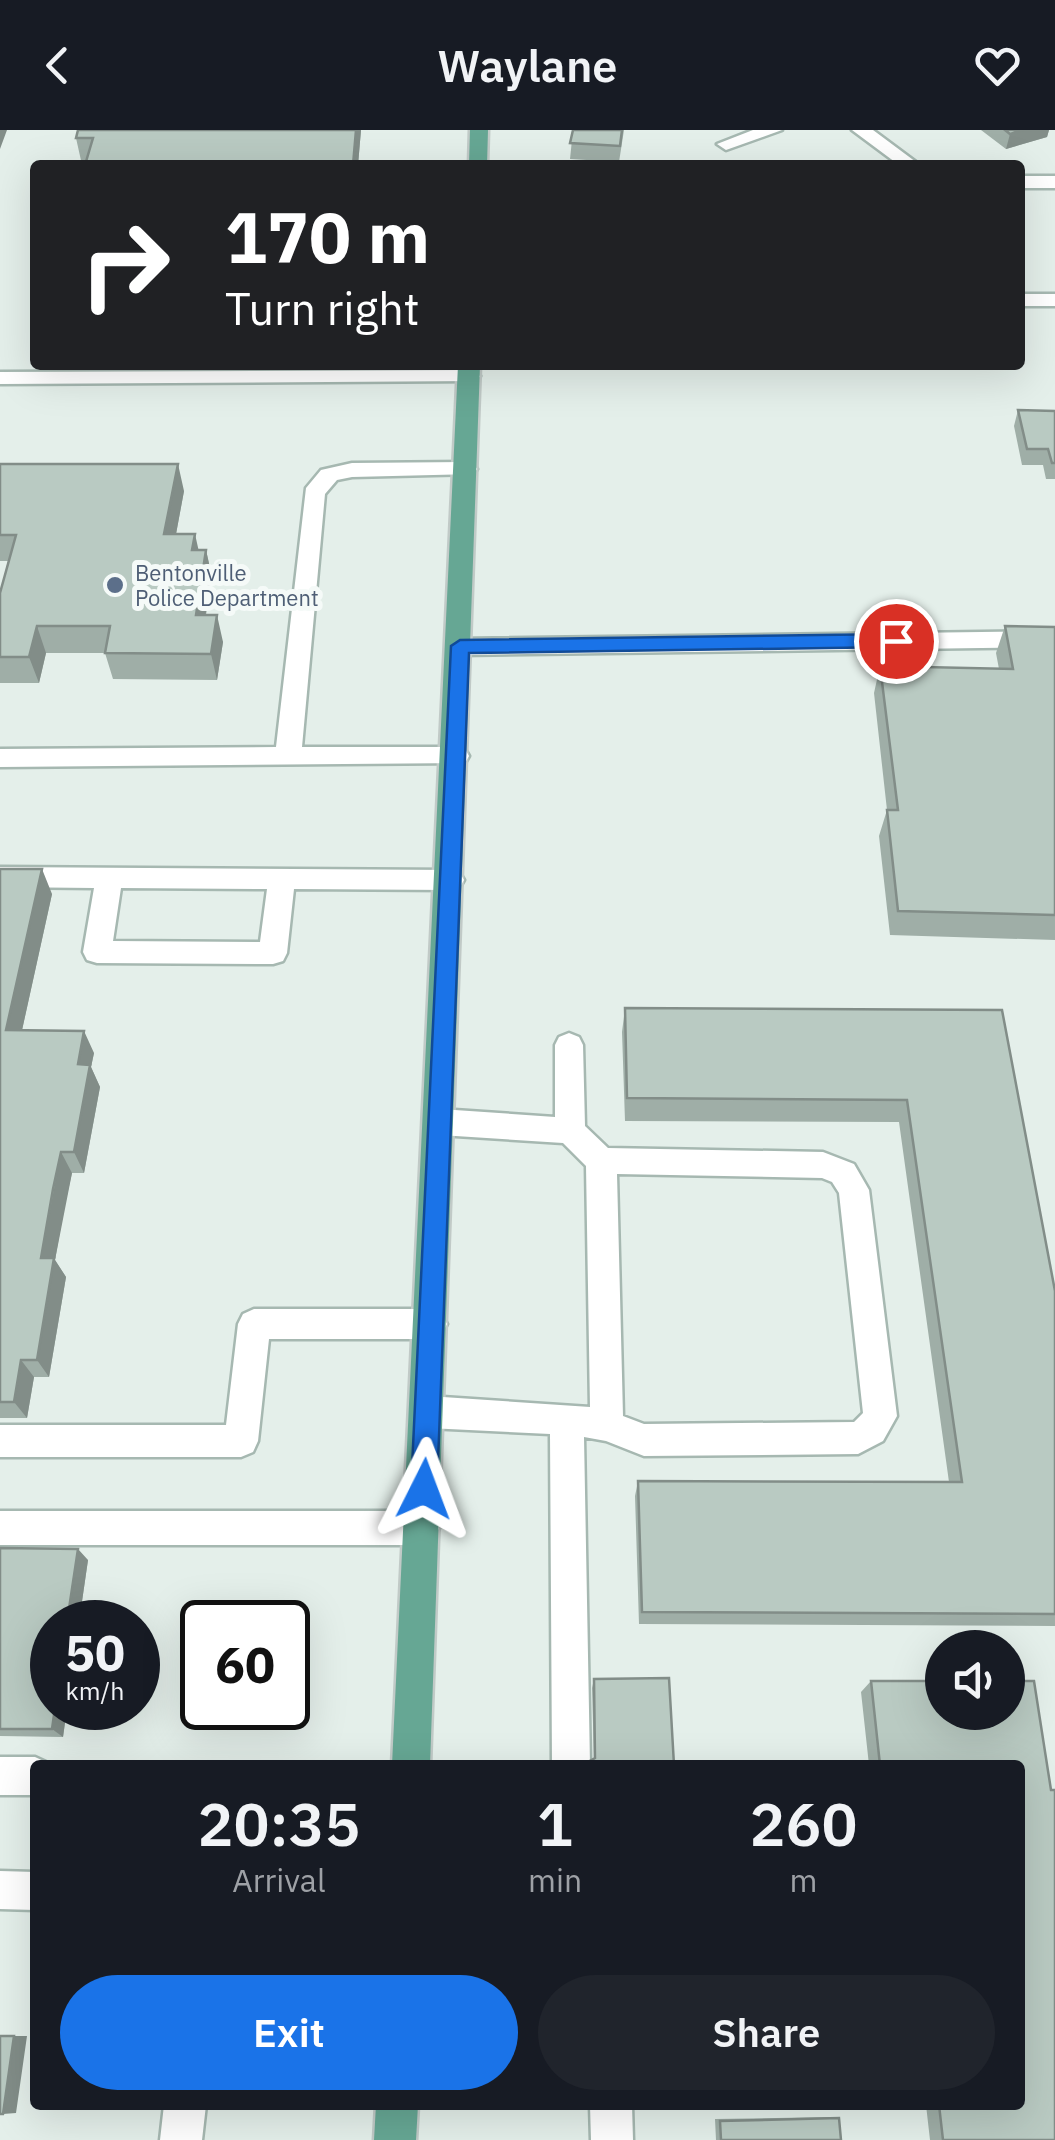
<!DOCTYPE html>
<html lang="en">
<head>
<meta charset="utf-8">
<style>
  body { margin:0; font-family:"IBM Plex Sans",sans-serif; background:#20242c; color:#f1f3f6; height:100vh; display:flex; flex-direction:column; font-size:38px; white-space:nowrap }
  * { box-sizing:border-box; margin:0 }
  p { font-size:32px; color:#9ea1a6 }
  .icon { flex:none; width:55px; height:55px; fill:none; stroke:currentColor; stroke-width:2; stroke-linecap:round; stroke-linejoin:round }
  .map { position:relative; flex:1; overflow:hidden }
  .details { position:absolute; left:30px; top:1630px; width:995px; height:350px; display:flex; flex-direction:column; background:#171b24; border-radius:10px; box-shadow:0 10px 40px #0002 }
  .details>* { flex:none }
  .banner { position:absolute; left:30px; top:30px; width:995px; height:210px; border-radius:10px; box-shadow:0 10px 40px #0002; background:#202124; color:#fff; overflow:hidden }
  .fabs { position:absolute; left:925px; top:1500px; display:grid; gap:20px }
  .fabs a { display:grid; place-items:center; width:100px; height:100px; border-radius:50%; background:#171b24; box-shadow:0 10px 40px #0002; font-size:50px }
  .speed { position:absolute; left:30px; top:1470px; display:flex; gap:20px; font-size:50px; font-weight:700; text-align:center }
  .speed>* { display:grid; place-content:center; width:130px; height:130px; border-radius:50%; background:#171b24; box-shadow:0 10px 40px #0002; line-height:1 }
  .speed small { font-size:25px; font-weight:400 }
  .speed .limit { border:5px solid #111; border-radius:15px; background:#fff; color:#111 }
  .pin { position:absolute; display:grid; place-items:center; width:85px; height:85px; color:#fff; margin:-42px; border:5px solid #fff; border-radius:50%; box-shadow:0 2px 10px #0007 }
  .me { position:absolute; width:110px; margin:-55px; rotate:3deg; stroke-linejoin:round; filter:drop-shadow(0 0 8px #0008) }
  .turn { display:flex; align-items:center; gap:35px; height:210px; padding:0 30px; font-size:45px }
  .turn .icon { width:130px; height:130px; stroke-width:2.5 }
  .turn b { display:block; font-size:70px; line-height:85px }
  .eta { display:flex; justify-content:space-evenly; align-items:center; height:170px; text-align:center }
  .eta b { font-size:60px; font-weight:600; line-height:70px }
  .cta { display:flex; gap:20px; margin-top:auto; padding:20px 30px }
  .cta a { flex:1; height:115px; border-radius:60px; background:#1a73e8; color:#fff; font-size:40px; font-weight:600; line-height:115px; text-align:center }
  .cta a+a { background:#20242c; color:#f1f3f6 }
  header { display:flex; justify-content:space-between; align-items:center; height:130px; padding:0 30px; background:#171b24; font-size:45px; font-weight:600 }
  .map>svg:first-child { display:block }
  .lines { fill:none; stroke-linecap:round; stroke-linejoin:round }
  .minor-casing { stroke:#a6b8b1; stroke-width:5 }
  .major-casing { stroke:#c1cac7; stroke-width:5 }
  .minor { fill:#fff; fill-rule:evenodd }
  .major { fill:#66a794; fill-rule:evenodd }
  .wall { fill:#9faea7 }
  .shaded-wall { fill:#828d88 }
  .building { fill:#b9cac2; stroke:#828d88; stroke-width:2.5 }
  .route { fill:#1a73e8; stroke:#114b97; stroke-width:2.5 }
  .service-dot { fill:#5c6f8a; stroke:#f5faf8; stroke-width:4 }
  .labels { text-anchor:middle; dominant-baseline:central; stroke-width:10; stroke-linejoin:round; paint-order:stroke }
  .far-service-label { font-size:22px; fill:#4e5e75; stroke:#f5faf8; text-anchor:start }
</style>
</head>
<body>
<header><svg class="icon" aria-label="back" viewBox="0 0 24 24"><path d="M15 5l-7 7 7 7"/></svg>Waylane<svg class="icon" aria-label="heart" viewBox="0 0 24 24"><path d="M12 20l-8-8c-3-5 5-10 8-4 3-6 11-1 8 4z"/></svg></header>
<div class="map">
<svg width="1055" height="2010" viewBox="0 0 1055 2010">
  <rect width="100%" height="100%" fill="#e4efea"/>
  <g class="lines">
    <g class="minor-casing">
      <path id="minor" d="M753,0H782L726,20L717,14Z
        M852,0H873L920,35H899Z
        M1020,46H1055V58H1020Z
        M1020,164H1055V176H1020Z
        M469,240L480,246L476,251L0,254V242Z
        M466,332L474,334L477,339L474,344L352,347L337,350L325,364L302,617H456L465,619L469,626L465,633L0,637V619L276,617L306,358L321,340L352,333Z
        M1055,501V517L460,525L448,517L460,509Z
        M0,737L450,740L460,743L464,750L460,757L450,760L294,759L287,823L283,831L273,834L97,833L87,830L83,822L94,758L0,757ZM121,758L267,759L260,812L113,811Z
        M569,903L579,907L583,915L585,996L608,1018L823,1022L854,1034L869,1060L897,1286L883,1311L858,1324L644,1326L606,1311L584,1307L590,1635H552L550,1304L428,1298L416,1293L411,1282L416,1271L428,1266L590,1277L586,1036L563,1013L440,1005L429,1001L425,992L429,983L440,979L555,987V915L559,907ZM617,1044L822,1048L832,1052L839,1063L863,1283L854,1292L644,1294L623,1286Z
        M254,1179H431L442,1184L447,1194L442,1204L431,1209H269L258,1311L253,1322L241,1327H0V1295H226L238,1194L243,1184Z
        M0,1381H422L434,1386L439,1398L434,1410L422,1415H0Z
        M0,1627H35L48,1633L35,1635V1665H0Z
        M0,1741L35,1742V1780L0,1779Z
        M164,1975H206L202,2010H160Z
        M590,1975H632L633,2010H591Z"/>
    </g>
    <g class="major-casing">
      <path id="major" d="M470,0H488L487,35H469Z
        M458,235H480L430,1635H392Z
        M376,1975H418L416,2010H374Z"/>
    </g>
    <use href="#minor" class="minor"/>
    <use href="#major" class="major"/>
  </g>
  <path class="wall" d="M78,0H361L358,35H82L76,8Z
    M573,0H624L619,32L570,29Z
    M981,0H1049L1047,7L1006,19Z
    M1018,280L1055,281V349H1046L1043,335H1022L1014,296Z
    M0,334L184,361L176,404L198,420H206L212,447L206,485L223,512L217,550L113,549L105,523H46L39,553H0V463L8,431H0Z
    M1005,496L1055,497V810L890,805L879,706L887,680L874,563L880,536L999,539L996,523Z
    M0,739L52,764L22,900L94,923L91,937L100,957L84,1043H72L64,1079L55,1130L66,1147L49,1247H34L27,1288H0Z
    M625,878L1002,880L1055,1161V1496L639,1494L635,1366L638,1351L949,1352L899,992L625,991L622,902Z
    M0,1418L88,1430L79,1492H52V1578H67L63,1607L0,1606Z
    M594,1549L674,1635H587L588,1632L594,1629L592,1558Z
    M871,1551H942V1582H1008V1551H1034L1051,1660H1055V2010H930L926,1975H1020V1635H869L861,1562Z
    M831,1987L839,1988L841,2010H716L715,1989Z"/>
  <path class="shaded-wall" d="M0,0H7L0,19Z
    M356,0H361L358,35H353Z
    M1023,0H1049L1047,7L1006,19L1010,4Z
    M178,334L184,361L171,431L164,404Z
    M195,404L201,431L192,420Z
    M206,420L212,447L201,511L196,485Z
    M217,485L223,512L217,550L211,524Z
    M37,496L46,523L39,553L29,527Z
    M42,739L52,764L17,923L6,900Z
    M84,901L94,923L91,937L100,957L84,1043L74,1022L78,934Z
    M61,1022L72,1043L55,1130L66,1147L49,1247L37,1230L41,1128Z
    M21,1230L34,1247L27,1288L14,1272Z
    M78,1419L88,1430L79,1492H67Z
    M55,1578H67L63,1607L52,1599Z
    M14,1906H27L16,1983L3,1984Z"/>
  <path class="building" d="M78,0H356L353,35H85L93,8H76Z
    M573,0H622L620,16L570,13Z
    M1005,0H1023L1010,4Z
    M1018,280L1055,281V333H1052L1048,319H1027Z
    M0,334H178L164,404H195L192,420H206L196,485H217L211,524L105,523L110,496H37L29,527H0V463L16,405H0Z
    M1005,496L1055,497V785L898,781L887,680H898L880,536L1013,539Z
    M0,739H42L6,900L84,901L78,934L90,935L74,1022H61L53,1059L41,1128H54L37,1230H21L14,1272H0Z
    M625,878L1002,880L1055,1161V1484L642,1482L638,1351L962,1352L907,970L627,968Z
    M0,1418L78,1419L67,1492H52V1578H55L52,1599H0Z
    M669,1548L674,1635H588V1632L595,1628L594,1549Z
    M871,1551H942V1582H1008V1551H1034L1051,1660H1055V2010H943L939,1975H1020V1635H880Z
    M0,1906H14L3,1984H0Z
    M839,1988L841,2010H721L720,1991Z"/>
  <path class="route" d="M896,504L905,511L896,517L469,523L437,1359L433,1368L424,1372L415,1368L411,1359L451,516L460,510Z"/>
  <circle class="service-dot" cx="115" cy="455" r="10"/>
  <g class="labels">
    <g class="far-service-label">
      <text x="135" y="442">Bentonville<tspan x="135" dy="25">Police Department</tspan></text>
    </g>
  </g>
</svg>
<div class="fabs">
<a><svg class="icon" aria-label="sound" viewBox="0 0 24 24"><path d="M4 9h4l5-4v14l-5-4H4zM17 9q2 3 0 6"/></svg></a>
</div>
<div class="speed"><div>50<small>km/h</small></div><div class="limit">60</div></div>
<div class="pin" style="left:896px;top:511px;background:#d93025"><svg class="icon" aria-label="arrive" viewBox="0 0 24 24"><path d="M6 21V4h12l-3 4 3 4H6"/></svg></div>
<svg class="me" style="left:424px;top:1359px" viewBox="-20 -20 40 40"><path d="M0-17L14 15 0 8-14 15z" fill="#1a73e8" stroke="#fff" stroke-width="4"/></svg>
<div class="banner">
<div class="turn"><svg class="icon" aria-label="right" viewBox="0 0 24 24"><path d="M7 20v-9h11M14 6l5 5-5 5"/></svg><div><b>170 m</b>Turn right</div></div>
</div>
<section class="details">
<div class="eta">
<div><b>20:35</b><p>Arrival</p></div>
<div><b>1</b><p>min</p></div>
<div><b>260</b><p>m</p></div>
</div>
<div class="cta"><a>Exit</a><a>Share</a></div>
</section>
</div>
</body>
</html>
